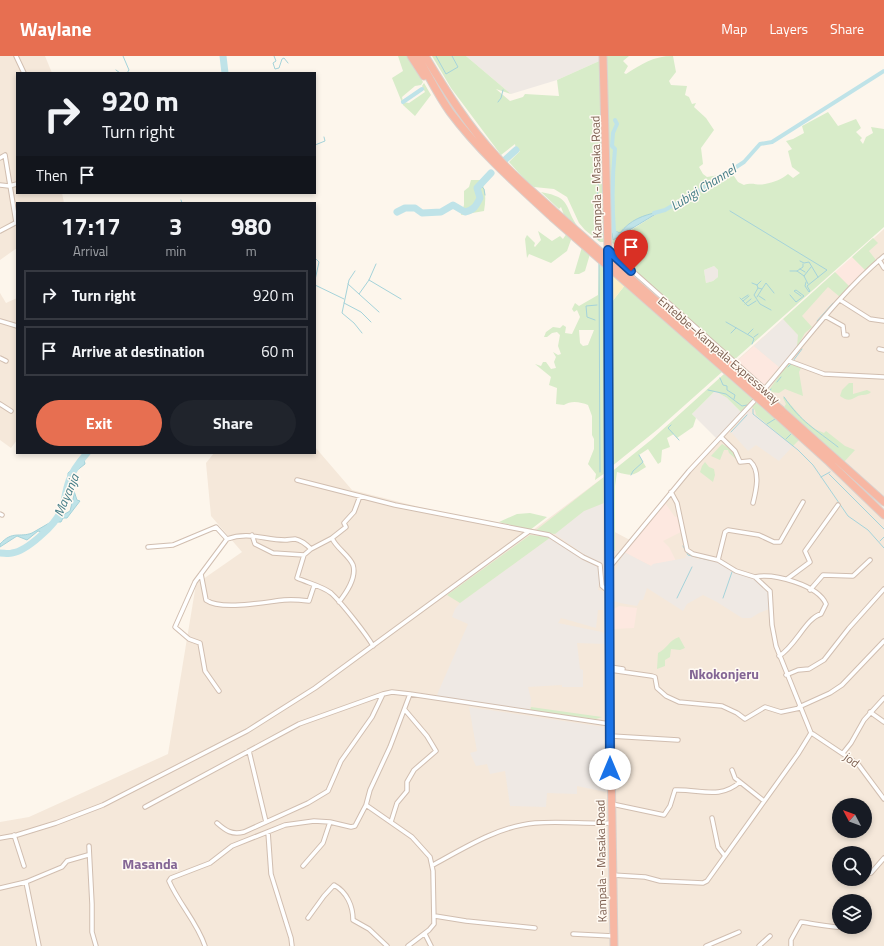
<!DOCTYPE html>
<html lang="en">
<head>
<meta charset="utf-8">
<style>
  body { margin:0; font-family:"Titillium Web",sans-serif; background:#20242c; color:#f1f3f6; height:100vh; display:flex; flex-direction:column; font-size:15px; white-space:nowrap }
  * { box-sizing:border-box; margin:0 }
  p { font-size:13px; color:#9ea1a6 }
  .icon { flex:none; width:22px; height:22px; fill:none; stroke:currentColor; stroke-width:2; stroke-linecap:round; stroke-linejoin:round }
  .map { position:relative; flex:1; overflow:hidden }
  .details { position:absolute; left:16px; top:146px; width:300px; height:252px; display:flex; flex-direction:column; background:#171b24; border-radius:0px; box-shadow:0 2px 6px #0003 }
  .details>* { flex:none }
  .banner { position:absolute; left:16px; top:16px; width:300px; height:122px; border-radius:0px; box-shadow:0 2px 6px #0003; background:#171b24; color:#f1f3f6; overflow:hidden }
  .needle { width:26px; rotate:311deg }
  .tools { position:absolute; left:832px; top:742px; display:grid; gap:8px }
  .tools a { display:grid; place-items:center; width:40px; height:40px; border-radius:50%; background:#171b24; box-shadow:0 2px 6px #0003; font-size:20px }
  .pin { position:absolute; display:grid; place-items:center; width:34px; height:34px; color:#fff; margin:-41px -17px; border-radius:50% 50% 50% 0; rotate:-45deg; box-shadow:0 0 4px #0007 }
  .pin .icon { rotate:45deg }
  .me { position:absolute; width:44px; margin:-22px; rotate:0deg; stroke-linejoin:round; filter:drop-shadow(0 0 3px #0008) }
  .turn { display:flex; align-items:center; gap:14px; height:84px; padding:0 20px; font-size:18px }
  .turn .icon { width:52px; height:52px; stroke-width:2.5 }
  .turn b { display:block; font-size:28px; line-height:34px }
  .then { display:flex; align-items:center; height:38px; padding:0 20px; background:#0003; gap:8px; font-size:15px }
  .eta { display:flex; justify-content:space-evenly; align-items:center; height:68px; text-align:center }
  .eta b { font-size:24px; font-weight:700; line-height:28px }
  .cta { display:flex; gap:8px; margin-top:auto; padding:8px 20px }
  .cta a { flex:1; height:46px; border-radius:24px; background:#e76f51; color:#fff; font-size:16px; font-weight:700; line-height:46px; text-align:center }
  .cta a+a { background:#20242c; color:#f1f3f6 }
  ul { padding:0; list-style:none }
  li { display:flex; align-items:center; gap:12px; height:50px; margin:0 8px 6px; padding:0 12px; border:2px solid #363941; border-radius:0px }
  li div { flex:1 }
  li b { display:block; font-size:15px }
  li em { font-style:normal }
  header { display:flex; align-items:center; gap:24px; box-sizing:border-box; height:56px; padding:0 20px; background:#e76f51; color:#fff }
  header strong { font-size:19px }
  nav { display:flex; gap:22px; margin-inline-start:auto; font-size:14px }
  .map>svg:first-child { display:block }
  .residential { fill:#f5e8da; fill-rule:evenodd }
  .commercial { fill:#fde8e0 }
  .industrial { fill:#efe9e4 }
  .green { fill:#d8ecc9; fill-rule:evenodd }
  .sand { fill:#fcefc7 }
  .water { fill:#bfe3e8; stroke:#a5d3da }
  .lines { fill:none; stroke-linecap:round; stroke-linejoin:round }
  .stream { stroke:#a5d3da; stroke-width:1 }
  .canal { stroke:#bfe3e8; stroke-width:4 }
  .river { stroke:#bfe3e8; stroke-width:7 }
  .street-casing { stroke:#d1beb0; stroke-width:5.5 }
  .highway-casing { stroke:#dad1cd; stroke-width:9 }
  .street { stroke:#fff; stroke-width:3.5 }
  .highway { stroke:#f7b7a3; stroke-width:7 }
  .highway-bridge-casing { stroke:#dad1cd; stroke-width:9; stroke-linecap:butt }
  .highway-bridge { stroke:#f7b7a3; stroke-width:7 }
  .route-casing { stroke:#114b97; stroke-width:10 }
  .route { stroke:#1a73e8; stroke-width:7 }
  .labels { text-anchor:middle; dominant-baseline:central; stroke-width:3; stroke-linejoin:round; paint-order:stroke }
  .street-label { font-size:12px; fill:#7a5c4d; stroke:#fffaf3 }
  .water-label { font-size:13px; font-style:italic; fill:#437c86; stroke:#fffaf3 }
  .quarter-label { font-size:14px; font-weight:bold; fill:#846695; stroke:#fffaf3 }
</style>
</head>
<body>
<header>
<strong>Waylane</strong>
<nav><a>Map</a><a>Layers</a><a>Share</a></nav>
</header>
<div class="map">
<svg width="884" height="890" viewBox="0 0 884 890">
  <rect width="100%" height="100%" fill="#fdf6ec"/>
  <path class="residential" d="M0,0H45L52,17H17V137H62L64,147H17V192L0,204Z
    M884,173V890H0V766L29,761L168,698L196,528L242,496L211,460L206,407L214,397H315V391L352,434L455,460L532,475L605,420L609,473L630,484L764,332L735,306ZM839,749H865V775H839ZM839,797H865V823H839ZM839,845H865V871H839Z
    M0,237L6,247L17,242V384L11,392L0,384Z"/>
  <path class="commercial" d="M852,201L865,214L850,231L835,216Z
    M754,290L779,311L764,329H762L736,306Z
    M665,447L675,461L679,460L681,476L663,485L669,491L676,505L653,508V510H651L624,496Z
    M619,550L637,552L634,572L613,573L614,553Z"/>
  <path class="industrial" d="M466,0H606V2L557,24L511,38Z
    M714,210L718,214V221L713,225L706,227L704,214Z
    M783,263L798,279L797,291L779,311L754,290Z
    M715,335L727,342L741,356L717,383L692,358Z
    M748,354L793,390L779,405L756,389L748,395L731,376Z
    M604,447L605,510L589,502L555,478L584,455Z
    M551,481L585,505L605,514V531L599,527L598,534L604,535L605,538L604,573L603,554H598L596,572L561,562L558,567L602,576L605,578V588L577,587L580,613L583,614V631H562V629L528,631L531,643L530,655L436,641L468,568L452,561L455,553L460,547Z
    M624,496L651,510L653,508L685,502L687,498L695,502L715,504L757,524L769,537V553L759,557L751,562H742L717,546L703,539L687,548L683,555L647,532L643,544H640L637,550L620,547L614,545L613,529L611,523Z
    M469,651L604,671L606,736L577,730V738L547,737L546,751L510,750L505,715L490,718L487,708L476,710L470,697L477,695Z"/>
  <path class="green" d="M398,0H407L423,26L421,29L415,30L402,41L403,46L409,47L425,36L422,30L424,27L431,39L415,60L403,49L392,22L403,15Z
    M432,0H466L511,38L496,33L510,45L523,41L525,38L559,40L557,24L606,2L600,28L604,186H600L585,174L579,167L567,141L554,133L534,131L527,126L509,106L520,95L516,94L515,88L501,99L451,32Z
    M607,0H629L623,5L628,10L624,17L626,18C642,8 653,0 673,0L676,16L669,25L671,29L687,30L685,39L689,41L692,48L696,47L694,51L706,62L714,74L701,92L703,108L699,111L703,118L707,121L719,119L721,120L730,114L738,126L744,129C753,126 757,130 765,128C774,126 781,124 788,118L793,122L800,117L792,111L788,95L792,93L786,85L793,83L804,77L802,70L828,56L838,70L856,63L861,72L856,76L862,82L860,84L863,88L866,81L873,77L871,71L884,73V171L734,304L624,206L614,188L610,186ZM658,157L620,181L618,177H620C629,165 643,159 658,157ZM714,210L718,214V221L713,225L706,227L704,214Z
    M471,124H481C486,134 486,144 484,155L461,159L464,149V135L469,131Z
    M541,136C573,142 563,150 578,171L564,159L561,151L559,153Z
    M538,175L552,185L560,180L563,183L567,177L572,181L567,195L551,207L529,198L527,202L525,183L527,179L535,187L534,190L535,191L541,184Z
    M873,182L878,187L869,195L876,204L865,214L852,201Z
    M582,191L590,198L585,215L579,218H574Z
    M599,205L606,212L605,417L595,424L596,418L588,408L594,393V383L592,379V360L588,349C581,346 571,344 564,349L556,348L557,332L549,329L551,321L535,308L541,310L543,306H546L551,313L556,312L554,306L556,301L553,296L558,299L561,298L558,290L560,279L557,276L552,277L547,281H544L546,276L553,271L560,272L563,269L566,271L565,277L572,278L580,261L577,254L574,256L572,253L575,247L579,250L598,239ZM579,274H594L588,289L583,290L580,287Z
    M835,216L850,231L840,241L828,231L802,260L812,271L805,277L797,291L798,279L783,263Z
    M625,229L722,316L658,373L611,411V247Z
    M788,307L801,312L799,316L803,340L785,333L779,337L771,336L769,334Z
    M724,318L753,343L741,356L727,342L715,335L692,358L696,362L693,371L677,382L674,378L667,382L670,391L662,394L661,406L658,408L648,393L639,399L646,411C633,419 634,421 617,416L615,430V495H611L610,417L651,384Z
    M849,327H853V338L867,334L871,336C867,340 863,338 858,340C850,344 849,346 840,340L842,334Z
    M784,341L803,363L815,373L824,377L826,375L845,390L855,394L844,406L784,351L786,348L783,342Z
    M757,346L799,384L793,390L756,359L755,354L752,351Z
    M722,388L734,395L736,403L729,397L728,394H724L720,404L711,400Z
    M705,406L709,411L714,413L715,419L713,426L700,416L702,410Z
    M604,421V447L584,455L555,478L535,475Z
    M530,457L547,461L530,474L499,466L517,458Z
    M530,479L551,481L460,547L447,539Z
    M679,581L685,592L680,594L671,593L670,601L665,604V610L657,613L658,597C667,593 669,584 679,581Z
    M531,651L602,661L596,663L530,655Z"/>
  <path class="sand" d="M612,217L625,229L611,247Z"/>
  <path class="water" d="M659,156L613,184L612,177L615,175L620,177C630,164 643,159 659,156Z
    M91,397L84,403L85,408L71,419V426L77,444L80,445L67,462H63L61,466H57L42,476L38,475L27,484L17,480L0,491V488C13,474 19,482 32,477L70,455L74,439L68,424V417L75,410L80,401Z"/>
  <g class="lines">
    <path class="stream" d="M123,0L129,14L127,17
      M274,0L276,5L273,7L275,13L279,12L282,3L284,2L288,7
      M436,0L446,18L458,11L452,0
      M116,14L120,17
      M498,46L501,42L503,34
      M315,89L325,85L324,81
      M599,120L597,143L599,184
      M479,128L484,133L485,139
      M181,144L182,147
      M730,155L827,214L807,230L810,235L809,236L805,230L806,226
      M315,202L319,206L315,224
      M800,205L804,207L809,206L818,221
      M599,206L600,416
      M800,213L805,216
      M355,215L349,224L342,257L354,267L362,277
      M790,215H797L804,220
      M797,215L803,211V208
      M369,224L401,243
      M752,227L757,229L758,232L754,239L760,248L771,254
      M348,228L359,238L369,224L376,208
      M808,228L804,220L811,211
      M315,229L344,243
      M757,229L761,225
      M762,233L766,227L774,237
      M359,238L379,256
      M790,239L796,246L804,240L796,234L794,235L801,240
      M759,240L765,244
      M757,241L762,233L758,232
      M740,242L748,250L756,245
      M742,243L748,239
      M743,245L749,240
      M344,247L361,256L371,266
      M745,248L751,243
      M595,264L587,261L586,250L597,249
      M817,265L833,247
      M726,266L752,281L754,283L752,288
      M731,277L736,272
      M748,278L753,273
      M754,281L758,278
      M793,305L802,293
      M788,311L791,308
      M720,322L723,329L727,330V334L735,339L734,343
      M777,326L781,321
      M708,334L726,338L742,350L747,349
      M769,336L771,333
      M784,341C801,366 815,373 838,391
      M753,353V358L798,394L813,409L848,460L868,474L884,492
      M767,368L775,363
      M671,369L668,372L679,384
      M731,376L747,359
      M786,383L791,378
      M829,418L884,473
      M631,419L633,415L643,406L639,399
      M821,421L830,416
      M880,485L884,481
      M683,490L688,499L709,504
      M677,542L692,511
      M723,542L732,516"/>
    <path class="canal" d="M403,46L422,33
      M615,64L617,68L613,77L612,90L615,93C612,121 612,149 614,176L618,179
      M654,157L665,154L710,128L744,106L760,88L772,86L884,15"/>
    <path class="river" d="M223,0L225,17
      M506,103L516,94
      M397,156L405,152H415L422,157L441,156L453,149L465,156C474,154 476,150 480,142L477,132L491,117
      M0,497C4,497 9,498 12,497C27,495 55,469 61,455C65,445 65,436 69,425C72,415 80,405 87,397"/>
    <g class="street-casing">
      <path id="street" d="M16,0L24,17
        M0,102L5,99L16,166
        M0,129L9,130L17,128
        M0,175L17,166
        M609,194L765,333
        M879,204L884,212
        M840,244L870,263L884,265
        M825,260L843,270L844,279H847
        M0,265L17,270
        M879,293L884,294
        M0,302L6,305
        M789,305L824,318L884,321
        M761,337C801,291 837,240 884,200
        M0,348L11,355
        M721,381L735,395L740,406L750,405C761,415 756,435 753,447
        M297,424L395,449L549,479L583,501L600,509L602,530L608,535
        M671,436L677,447L687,494L693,498L718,504L736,515L755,521L770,535L772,569L776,590L811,677
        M0,458L2,459
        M332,482L346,471L344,467L354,456L360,440
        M227,483C249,475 264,484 285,484C288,484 292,483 295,483C301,484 307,489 311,493L304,499L273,497L255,488L252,479
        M148,491L173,489L216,471L227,483L195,526L175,571L189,583L200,587L205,615L219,635
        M311,493L332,482C336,492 349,499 353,509C357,522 346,537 339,546
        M304,499L297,522C308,527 322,530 331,537C341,546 367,579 373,590
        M718,504L725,476L728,474L759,479L774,486H780L803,446
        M609,512L689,415L757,342
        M201,518L206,544C221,555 265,546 284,544C292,543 301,544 309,545L314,530
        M755,521C774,517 818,529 826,548L821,558C806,562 795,591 779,600
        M787,523L810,506L805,495L838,449
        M810,534L823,519L853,520L870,504
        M610,611L623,613
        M610,614L652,620L655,621L657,632L666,640L679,646L722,650L737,657L745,663L765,651L781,656L800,652
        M786,619L798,614L809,613L824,604L849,572L884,533
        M799,651L830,637L842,629L884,585
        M870,656L884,666
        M811,677L813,678L858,708L884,743
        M611,680L678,684
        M249,695L266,766
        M843,697L851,687L864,664L884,642
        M732,714L735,722L764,745
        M612,748L664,759L670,750L675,734C700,733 719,744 740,726
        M145,751L299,668L383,638
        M712,762L718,791L725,800
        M391,766L397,747L407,735V726L414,714L436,695L427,680L405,654
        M217,767C226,775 232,779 244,776L308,747L328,735L341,705L372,661L383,638L392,636L410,638L610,668
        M268,776L271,818L291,882L292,890
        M14,779L24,810
        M0,782L17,779L56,767L103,749L247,675L315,632L528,476
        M89,790L92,848V876L96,890
        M433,809C464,792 499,770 535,767C560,765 586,768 611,767
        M303,810L323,787L330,766
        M837,811L839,810
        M612,819L645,821L660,825L703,827L707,825L798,698L811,677
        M865,819L871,817L884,802
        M26,826L39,890
        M0,832L26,826L62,811L67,805L88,799
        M435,860L466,865L535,872
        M308,862L324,840L334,829C347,836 353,850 353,864L369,873L387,890
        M425,878L431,890
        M573,878L613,880
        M205,890C197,866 179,848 169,825L171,822L210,807L232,790L285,769L314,765L330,766L351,771L355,770L366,749
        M408,890L429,874L434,868L433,815L430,801L412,781L366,749L370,734L390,691L410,638
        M706,890L739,876
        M759,890L770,880
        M791,890V884L801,866C817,868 835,873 850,871"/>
    </g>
    <g class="highway-casing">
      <path id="highway" d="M411,0L424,20
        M417,0C428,18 437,38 450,56C479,95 516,128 552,161
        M425,0C446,35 468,70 496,100C514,121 536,138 556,157
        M603,0L608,195V512L614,890
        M781,354L884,446
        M777,359L829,406L884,459"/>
    </g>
    <use href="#street" class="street"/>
    <use href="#highway" class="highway"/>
    <g class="highway-bridge-casing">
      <path id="highway-bridge" d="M556,157L781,354
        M552,161L777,359"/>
    </g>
    <use href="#highway-bridge" class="highway-bridge"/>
  </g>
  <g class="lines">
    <g class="route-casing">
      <path id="route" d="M610,713L608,194L631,215"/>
    </g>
    <use href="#route" class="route"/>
  </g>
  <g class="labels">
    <g class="street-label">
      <text transform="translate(596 121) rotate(-91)">Kampala - Masaka Road</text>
      <text transform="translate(719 294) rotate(41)">Entebbe–Kampala Expressway</text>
      <text transform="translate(852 704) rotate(38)">jod</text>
      <text transform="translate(601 805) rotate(-91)">Kampala - Masaka Road</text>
    </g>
    <g class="water-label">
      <text transform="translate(703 131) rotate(-32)">Lubigi Channel</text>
      <text transform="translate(66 439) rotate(-67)">Mayanja</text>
    </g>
    <g class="quarter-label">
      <text x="724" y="617">Nkokonjeru</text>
      <text x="150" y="807">Masanda</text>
    </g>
  </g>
</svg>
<div class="tools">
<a><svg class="needle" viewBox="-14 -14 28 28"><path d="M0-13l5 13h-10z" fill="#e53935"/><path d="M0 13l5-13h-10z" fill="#9ea1a6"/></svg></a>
<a><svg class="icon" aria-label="search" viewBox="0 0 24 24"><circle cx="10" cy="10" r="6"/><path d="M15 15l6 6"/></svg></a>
<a><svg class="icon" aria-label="layers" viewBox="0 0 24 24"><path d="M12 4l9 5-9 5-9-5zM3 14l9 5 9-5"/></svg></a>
</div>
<div class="pin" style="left:631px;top:215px;background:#d93025"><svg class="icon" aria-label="arrive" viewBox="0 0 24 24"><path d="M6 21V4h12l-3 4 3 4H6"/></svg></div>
<svg class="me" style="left:610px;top:713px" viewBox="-20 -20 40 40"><circle r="19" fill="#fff"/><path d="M0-13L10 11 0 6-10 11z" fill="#1a73e8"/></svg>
<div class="banner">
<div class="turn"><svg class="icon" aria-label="right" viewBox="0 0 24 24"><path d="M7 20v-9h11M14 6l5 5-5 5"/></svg><div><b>920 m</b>Turn right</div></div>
<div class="then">Then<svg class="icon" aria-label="arrive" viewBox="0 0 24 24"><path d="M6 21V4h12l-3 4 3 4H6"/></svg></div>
</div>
<section class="details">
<div class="eta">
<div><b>17:17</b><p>Arrival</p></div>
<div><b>3</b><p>min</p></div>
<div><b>980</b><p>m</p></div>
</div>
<ul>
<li><svg class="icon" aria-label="right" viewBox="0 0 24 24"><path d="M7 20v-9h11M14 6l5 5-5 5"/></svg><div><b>Turn right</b></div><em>920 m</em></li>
<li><svg class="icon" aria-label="arrive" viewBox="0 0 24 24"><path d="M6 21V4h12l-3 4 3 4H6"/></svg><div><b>Arrive at destination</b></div><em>60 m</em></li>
</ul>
<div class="cta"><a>Exit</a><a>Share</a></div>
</section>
</div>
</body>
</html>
